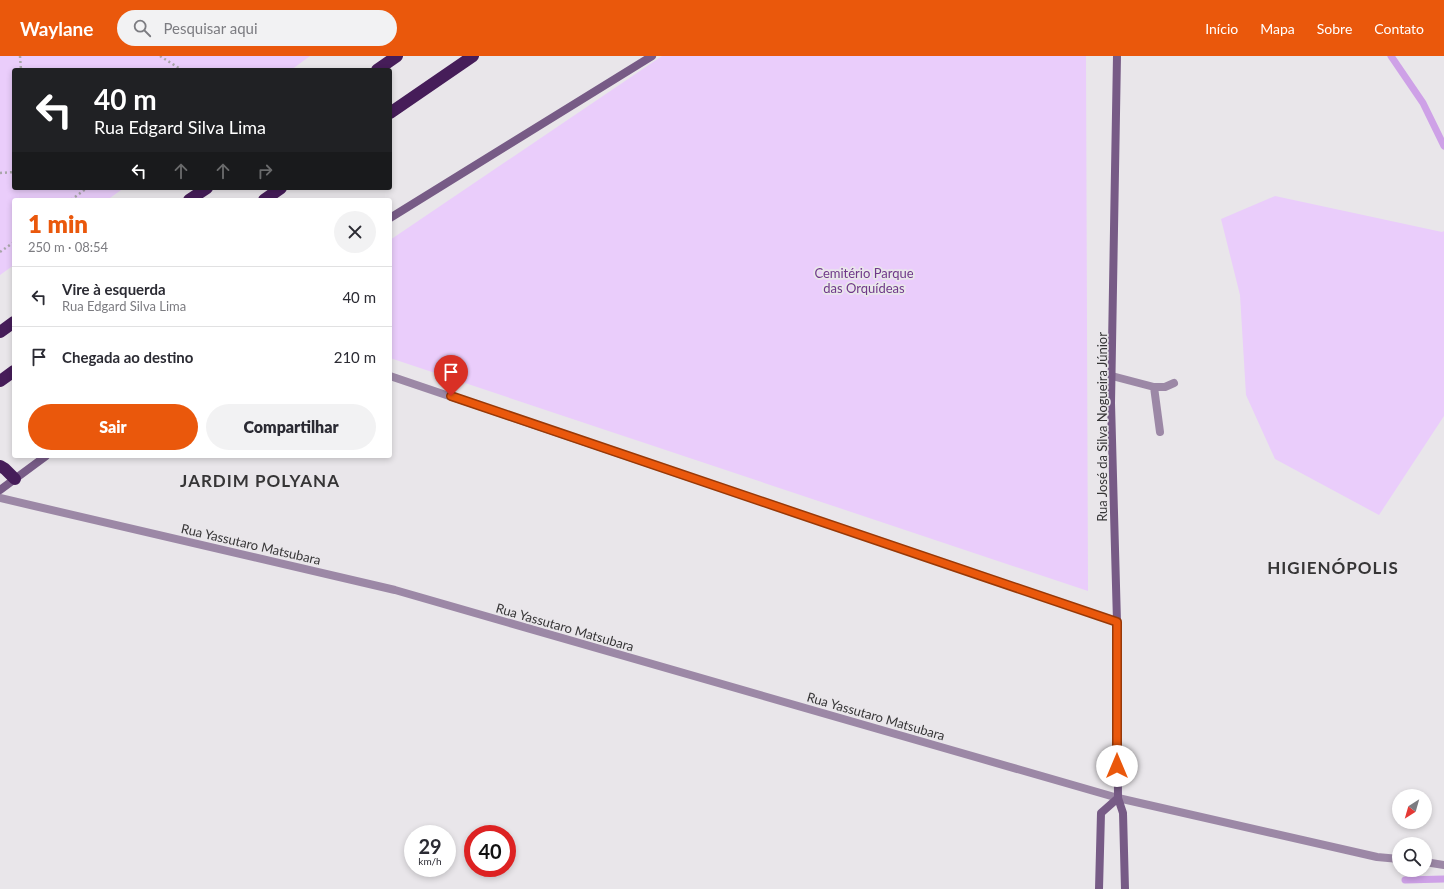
<!DOCTYPE html>
<html lang="pt">
<head>
<meta charset="utf-8">
<style>
  body { margin:0; font-family:Lato,sans-serif; background:#f2f2f3; color:#2b2b33; height:100vh; display:flex; flex-direction:column; font-size:15px; white-space:nowrap }
  * { box-sizing:border-box; margin:0 }
  p { font-size:13px; color:#7c7c81 }
  .icon { flex:none; width:22px; height:22px; fill:none; stroke:currentColor; stroke-width:2; stroke-linecap:round; stroke-linejoin:round }
  .map { position:relative; flex:1; overflow:hidden }
  .sheet { position:absolute; left:12px; top:142px; width:380px; height:260px; display:flex; flex-direction:column; background:#fff; border-radius:4px; box-shadow:0 2px 6px #0003 }
  .sheet>* { flex:none }
  .guide { position:absolute; left:12px; top:12px; width:380px; height:122px; border-radius:4px; box-shadow:0 2px 6px #0003; background:#202124; color:#fff; overflow:hidden }
  .needle { width:26px; rotate:217deg }
  .buttons { position:absolute; left:1392px; top:733px; display:grid; gap:8px }
  .buttons a { display:grid; place-items:center; width:40px; height:40px; border-radius:50%; background:#fff; box-shadow:0 2px 6px #0003; font-size:20px }
  .speed { position:absolute; left:404px; top:769px; display:flex; gap:8px; font-size:20px; font-weight:700; text-align:center }
  .speed>* { display:grid; place-content:center; width:52px; height:52px; border-radius:50%; background:#fff; box-shadow:0 2px 6px #0003; line-height:1 }
  .speed small { font-size:10px; font-weight:400 }
  .speed .limit { border:6px solid #d22; background:#fff; color:#111 }
  .pin { position:absolute; display:grid; place-items:center; width:34px; height:34px; color:#fff; margin:-41px -17px; border-radius:50% 50% 50% 0; rotate:-45deg; box-shadow:0 0 4px #0007 }
  .pin .icon { rotate:45deg }
  .me { position:absolute; width:44px; margin:-22px; rotate:0deg; stroke-linejoin:round; filter:drop-shadow(0 0 3px #0008) }
  .turn { display:flex; align-items:center; gap:14px; height:84px; padding:0 16px; font-size:18px }
  .turn .icon { width:52px; height:52px; stroke-width:2.5 }
  .turn b { display:block; font-size:28px; line-height:34px }
  .lanes { display:flex; align-items:center; height:38px; padding:0 16px; background:#0003; justify-content:center; gap:20px; direction:ltr }
  .lanes .off { opacity:.35 }
  .round { display:grid; place-items:center; flex:none; width:42px; height:42px; border-radius:21px; background:#f2f2f3 }
  .overview { display:flex; align-items:center; justify-content:space-between; height:68px; padding:0 16px }
  h1 { font-size:24px; font-weight:800; line-height:30px; color:#ea580c }
  .cta { display:flex; gap:8px; margin-top:auto; padding:8px 16px }
  .cta a { flex:1; height:46px; border-radius:24px; background:#ea580c; color:#fff; font-size:16px; font-weight:800; line-height:46px; text-align:center }
  .cta a+a { background:#f2f2f3; color:#2b2b33 }
  ul { padding:0; list-style:none }
  li { display:flex; align-items:center; gap:12px; height:60px; padding:0 16px; border-top:1px solid #e1e1e2 }
  li div { flex:1 }
  li b { display:block; font-size:15px }
  li em { font-style:normal }
  header { display:flex; align-items:center; gap:24px; box-sizing:border-box; height:56px; padding:0 20px; background:#ea580c; color:#fff }
  header strong { font-size:19px }
  nav { display:flex; gap:22px; margin-inline-start:auto; font-size:14px }
  .search { width:280px; height:36px; background:#f2f2f3; display:flex; align-items:center; gap:10px; box-sizing:border-box; padding:0 14px; border-radius:22px; color:#7c7c81; font-size:15px }
  .map>svg:first-child { display:block }
  .green { fill:#eacdfb }
  .lines { fill:none; stroke-linecap:round; stroke-linejoin:round }
  .stream { stroke:#cea1e7; stroke-width:7 }
  .path { stroke:#a8a6a9; stroke-width:2.5; stroke-dasharray:2 3; stroke-linecap:butt }
  .lane { stroke:#9c88a6; stroke-width:8 }
  .street { stroke:#9c88a6; stroke-width:8 }
  .secondary { stroke:#775b86; stroke-width:8 }
  .highway { stroke:#461d59; stroke-width:12 }
  .route-casing { stroke:#983908; stroke-width:10 }
  .route { stroke:#ea580c; stroke-width:7 }
  .labels { text-anchor:middle; dominant-baseline:central; stroke-width:3.5; stroke-linejoin:round; paint-order:stroke }
  .park-label { font-size:13px; fill:#6f3889; stroke:#e9e6ea }
  .street-label { font-size:13px; fill:#363536; stroke:#e9e6ea }
  .district-label { font-size:17px; font-weight:bold; letter-spacing:1px; fill:#363536; stroke:#e9e6ea }
</style>
</head>
<body>
<header>
<strong>Waylane</strong>
<div class="search"><svg class="icon" aria-label="search" viewBox="0 0 24 24"><circle cx="10" cy="10" r="6"/><path d="M15 15l6 6"/></svg>Pesquisar aqui</div>
<nav><a>Início</a><a>Mapa</a><a>Sobre</a><a>Contato</a></nav>
</header>
<div class="map">
<svg width="1444" height="833" viewBox="0 0 1444 833">
  <rect width="100%" height="100%" fill="#e9e6ea"/>
  <path class="green" d="M0,0H310L291,14H14V132H124L107,144H14V209L0,219Z
    M662,0H1086L1088,535L390,302V184Z
    M1275,140L1442,176L1444,175V360L1379,459L1275,403L1246,339L1240,239L1221,163Z"/>
  <g class="lines">
    <path class="stream" d="M1391,0L1423,47L1444,90
      M1405,824L1444,823"/>
    <path class="path" d="M20,0L21,14
      M160,0L182,14
      M0,117L14,116
      M71,144L87,132
      M0,196L14,186"/>
    <path class="lane" d="M1112,320L1154,331L1160,376
      M1154,331H1165L1174,327"/>
    <path class="street" d="M390,320L1117,566
      M0,442L395,534L1118,742L1377,801L1399,803
      M1425,806L1444,809"/>
    <path class="secondary" d="M1117,0L1111,347L1117,566L1118,742L1123,757L1125,833
      M390,162L652,0
      M0,434L46,400
      M1099,833L1101,757L1118,742"/>
    <path class="highway" d="M377,14L397,0
      M390,57L473,0
      M189,144L207,132
      M264,144L281,132
      M0,276L14,266
      M0,325L14,315
      M0,410L5,413L15,423"/>
  </g>
  <g class="lines">
    <g class="route-casing">
      <path id="route" d="M451,340L1117,566V710"/>
    </g>
    <use href="#route" class="route"/>
  </g>
  <g class="labels">
    <g class="park-label">
      <text x="864" y="217">Cemitério Parque<tspan x="864" dy="15">das Orquídeas</tspan></text>
    </g>
    <g class="street-label">
      <text transform="translate(1102 371) rotate(-90)">Rua José da Silva Nogueira Júnior</text>
      <text transform="translate(251 488) rotate(13)">Rua Yassutaro Matsubara</text>
      <text transform="translate(565 571) rotate(16)">Rua Yassutaro Matsubara</text>
      <text transform="translate(876 660) rotate(16)">Rua Yassutaro Matsubara</text>
    </g>
    <g class="district-label">
      <text x="260" y="424">JARDIM POLYANA</text>
      <text x="1333" y="511">HIGIENÓPOLIS</text>
    </g>
  </g>
</svg>
<div class="buttons">
<a><svg class="needle" viewBox="-14 -14 28 28"><path d="M0-13l5 13h-10z" fill="#e53935"/><path d="M0 13l5-13h-10z" fill="#7c7c81"/></svg></a>
<a><svg class="icon" aria-label="search" viewBox="0 0 24 24"><circle cx="10" cy="10" r="6"/><path d="M15 15l6 6"/></svg></a>
</div>
<div class="speed"><div>29<small>km/h</small></div><div class="limit">40</div></div>
<div class="pin" style="left:451px;top:340px;background:#d93025"><svg class="icon" aria-label="arrive" viewBox="0 0 24 24"><path d="M6 21V4h12l-3 4 3 4H6"/></svg></div>
<svg class="me" style="left:1117px;top:710px" viewBox="-20 -20 40 40"><circle r="19" fill="#fff"/><path d="M0-13L10 11 0 6-10 11z" fill="#ea580c"/></svg>
<div class="guide">
<div class="turn"><svg class="icon" aria-label="left" viewBox="0 0 24 24"><path d="M17 20v-9H6M10 6l-5 5 5 5"/></svg><div><b>40 m</b>Rua Edgard Silva Lima</div></div>
<div class="lanes"><svg class="icon" aria-label="left" viewBox="0 0 24 24"><path d="M17 20v-9H6M10 6l-5 5 5 5"/></svg><svg class="icon off" aria-label="ahead" viewBox="0 0 24 24"><path d="M12 20V5M6 11l6-6 6 6"/></svg><svg class="icon off" aria-label="ahead" viewBox="0 0 24 24"><path d="M12 20V5M6 11l6-6 6 6"/></svg><svg class="icon off" aria-label="right" viewBox="0 0 24 24"><path d="M7 20v-9h11M14 6l5 5-5 5"/></svg></div>
</div>
<section class="sheet">
<div class="overview"><div><h1>1 min</h1><p>250 m · 08:54</p></div><a class="round"><svg class="icon" aria-label="close" viewBox="0 0 24 24"><path d="M6 6l12 12M18 6L6 18"/></svg></a></div>
<ul>
<li><svg class="icon" aria-label="left" viewBox="0 0 24 24"><path d="M17 20v-9H6M10 6l-5 5 5 5"/></svg><div><b>Vire à esquerda</b><p>Rua Edgard Silva Lima</p></div><em>40 m</em></li>
<li><svg class="icon" aria-label="arrive" viewBox="0 0 24 24"><path d="M6 21V4h12l-3 4 3 4H6"/></svg><div><b>Chegada ao destino</b></div><em>210 m</em></li>
</ul>
<div class="cta"><a>Sair</a><a>Compartilhar</a></div>
</section>
</div>
</body>
</html>
